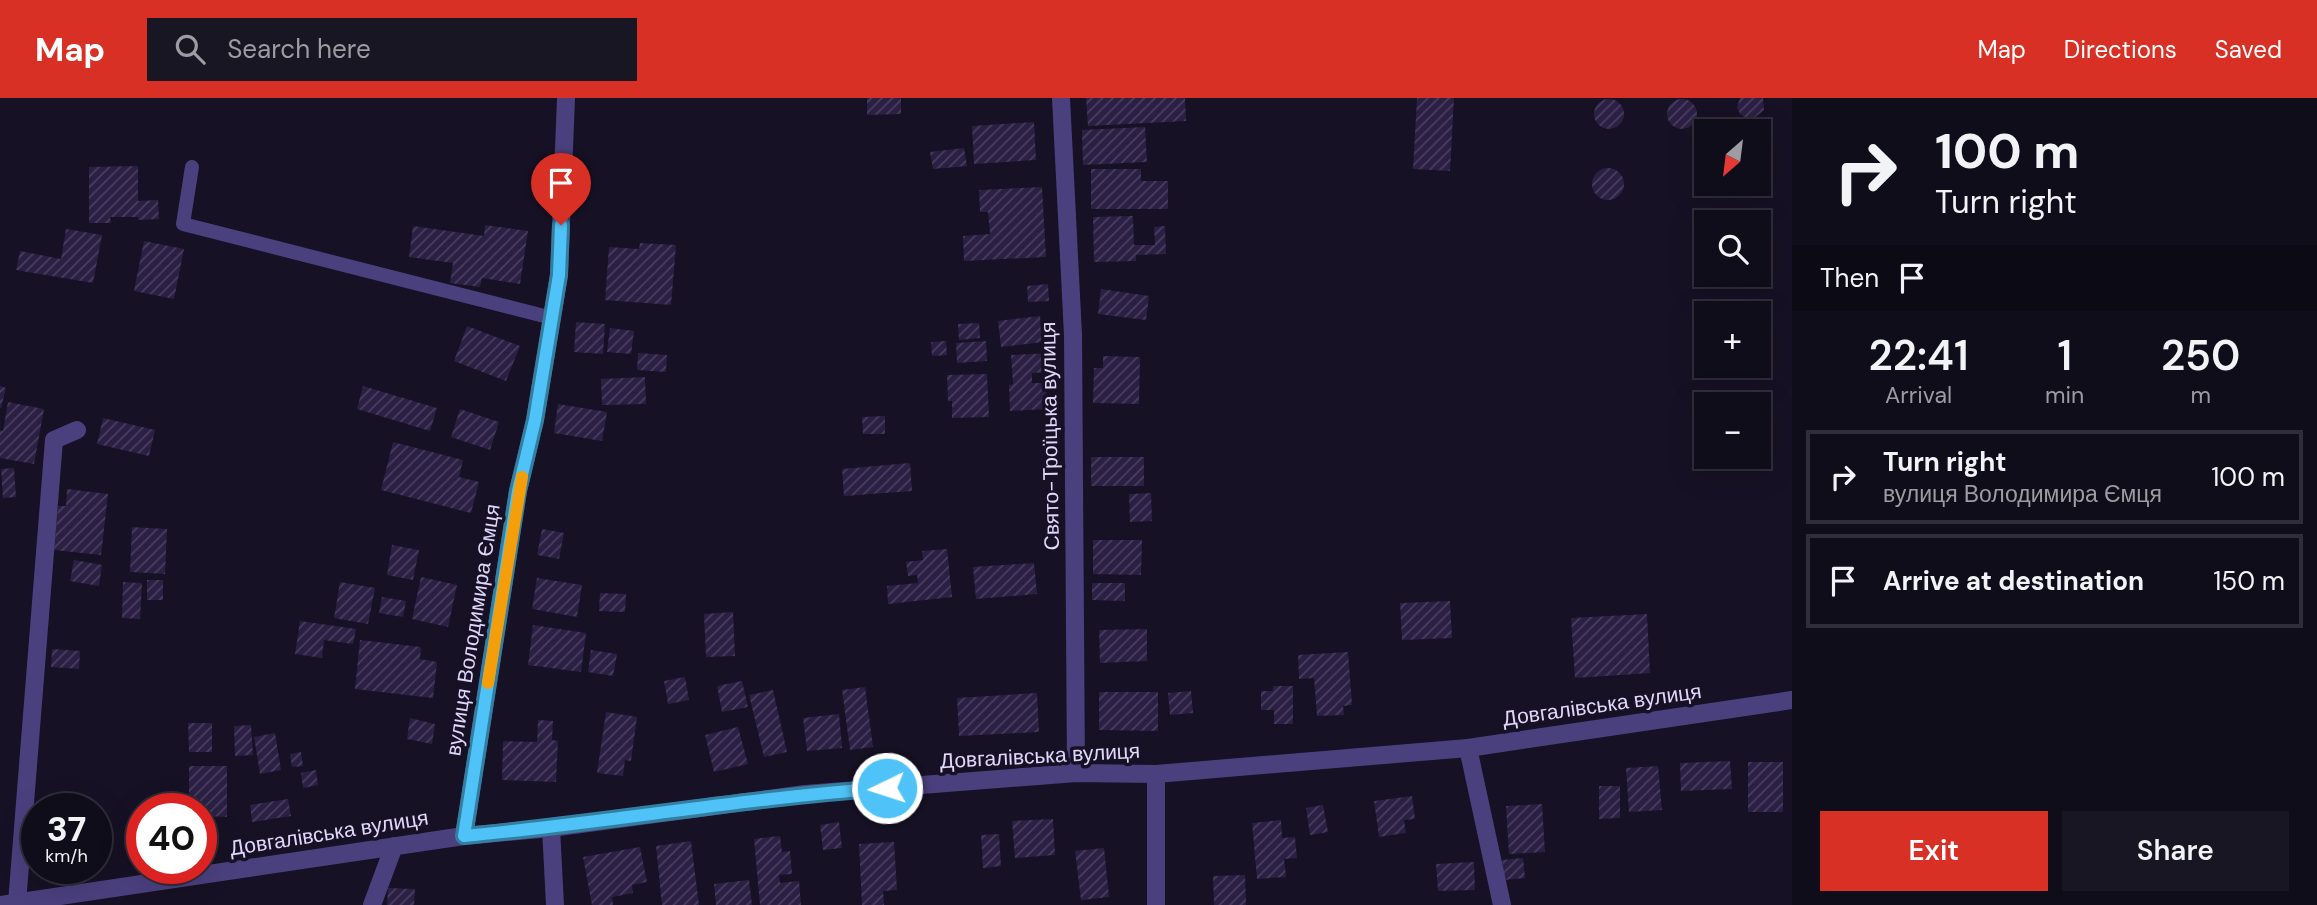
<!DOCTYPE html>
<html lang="en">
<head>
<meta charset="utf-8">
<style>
  body { margin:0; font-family:"DM Sans",sans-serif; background:#191624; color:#f1f3f6; height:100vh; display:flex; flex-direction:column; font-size:26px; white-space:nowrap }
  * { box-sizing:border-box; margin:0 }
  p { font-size:23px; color:#9c9ca3 }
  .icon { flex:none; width:38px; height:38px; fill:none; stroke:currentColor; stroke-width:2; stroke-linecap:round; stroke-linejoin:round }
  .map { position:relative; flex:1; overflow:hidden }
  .side { display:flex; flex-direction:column; background:#100d1b; width:525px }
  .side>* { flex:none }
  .top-card { background:#100d1b; color:#f1f3f6; overflow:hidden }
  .needle { width:46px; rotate:208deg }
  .tools { position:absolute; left:1694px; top:21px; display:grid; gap:14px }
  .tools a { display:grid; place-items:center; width:77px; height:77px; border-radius:0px; background:#100d1b; box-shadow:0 7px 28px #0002,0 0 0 2px #302d3a; font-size:35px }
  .speed { position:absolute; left:21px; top:695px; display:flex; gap:14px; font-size:35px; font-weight:700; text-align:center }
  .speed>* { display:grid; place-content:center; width:91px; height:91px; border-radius:50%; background:#100d1b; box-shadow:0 7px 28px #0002,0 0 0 2px #302d3a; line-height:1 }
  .speed small { font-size:18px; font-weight:400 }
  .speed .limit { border:10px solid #d22; background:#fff; color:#111 }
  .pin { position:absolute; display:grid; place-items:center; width:60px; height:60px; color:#fff; margin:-72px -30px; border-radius:50% 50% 50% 0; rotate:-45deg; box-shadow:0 0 7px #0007 }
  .pin .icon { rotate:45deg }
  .me { position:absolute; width:77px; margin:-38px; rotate:266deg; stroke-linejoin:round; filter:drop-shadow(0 0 5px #0008) }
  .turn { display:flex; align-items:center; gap:24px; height:147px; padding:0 28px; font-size:32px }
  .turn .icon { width:91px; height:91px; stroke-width:2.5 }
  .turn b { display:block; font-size:49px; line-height:60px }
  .then { display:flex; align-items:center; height:66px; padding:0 28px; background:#0003; gap:14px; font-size:26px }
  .eta { display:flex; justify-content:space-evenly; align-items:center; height:119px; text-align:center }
  .eta b { font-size:42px; font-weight:600; line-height:49px }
  .cta { display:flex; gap:14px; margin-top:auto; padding:14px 28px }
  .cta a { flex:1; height:80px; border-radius:0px; background:#d93025; color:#fff; font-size:28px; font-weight:600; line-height:80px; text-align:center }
  .cta a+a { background:#191624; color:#f1f3f6 }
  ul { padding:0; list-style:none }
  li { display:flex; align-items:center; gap:21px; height:94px; margin:0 14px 10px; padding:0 14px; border:4px solid #302d3a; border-radius:0px }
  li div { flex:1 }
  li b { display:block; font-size:26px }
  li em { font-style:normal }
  header { display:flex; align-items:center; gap:42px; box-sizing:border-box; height:98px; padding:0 35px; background:#d93025; color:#fff }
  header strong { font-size:33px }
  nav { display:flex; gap:38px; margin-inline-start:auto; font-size:24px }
  .search { width:490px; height:63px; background:#191624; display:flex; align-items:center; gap:18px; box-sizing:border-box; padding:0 24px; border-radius:0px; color:#9c9ca3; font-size:26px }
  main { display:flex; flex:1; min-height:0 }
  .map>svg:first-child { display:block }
  .building { fill:url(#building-hatch) }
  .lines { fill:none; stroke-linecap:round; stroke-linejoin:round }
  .service { stroke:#4b407e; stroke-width:14 }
  .minor { stroke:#4b407e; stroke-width:18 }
  .tertiary { stroke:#4b407e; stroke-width:18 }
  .route-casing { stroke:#337fa1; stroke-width:18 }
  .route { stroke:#4fc3f7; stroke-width:12 }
  .slow { stroke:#f59e0b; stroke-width:12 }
  .labels { text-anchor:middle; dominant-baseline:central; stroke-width:7; stroke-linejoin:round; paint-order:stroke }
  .street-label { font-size:21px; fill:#e0d7fb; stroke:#161124 }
</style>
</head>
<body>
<header>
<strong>Map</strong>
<div class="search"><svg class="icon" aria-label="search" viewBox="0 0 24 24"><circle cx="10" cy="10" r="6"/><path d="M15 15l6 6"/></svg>Search here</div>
<nav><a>Map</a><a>Directions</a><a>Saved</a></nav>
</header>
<main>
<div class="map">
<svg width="1792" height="807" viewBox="0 0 1792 807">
  <defs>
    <pattern id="building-hatch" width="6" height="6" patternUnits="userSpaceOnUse" patternTransform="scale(1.75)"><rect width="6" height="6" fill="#2b1f43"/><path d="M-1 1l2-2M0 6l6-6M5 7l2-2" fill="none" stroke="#493f5f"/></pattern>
  </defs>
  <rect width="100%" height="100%" fill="#161124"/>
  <path class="building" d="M867,0H901V16L867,17Z
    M1086,0H1185L1186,23L1088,28Z
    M1417,0H1454L1450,73L1413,71Z
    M1740,0H1763L1764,12L1753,21L1746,20L1740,16L1737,9Z
    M1594 16a15 15 0 1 1 30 0a15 15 0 1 1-30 0Z
    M1667 16a15 15 0 1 1 30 0a15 15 0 1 1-30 0Z
    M1034,24L1036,62L974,66L972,28Z
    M1145,29L1147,64L1083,67L1082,32Z
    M964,50L967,68L933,71L930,54Z
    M138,68V103L158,102L159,121L138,122V119H110L111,125H89V69Z
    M1592 86a16 16 0 1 1 32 0a16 16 0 1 1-32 0Z
    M1091,71H1141V83H1168V111H1091Z
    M1042,89L1046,159L964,163L963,138L990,136L988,114H980L979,92Z
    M1133,118L1134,147H1155L1154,129L1165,128L1166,156L1136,157V163L1094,164L1093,119Z
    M485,127L528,133L520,186L482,180L480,189L450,185L453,165L409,159L413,128L484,138Z
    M66,131L102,137L93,185L16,172L20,153L61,161Z
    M144,143L184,151L174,201L134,193Z
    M640,145L676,147L671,207L605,202L609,149L639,151Z
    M1048,186L1049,203L1028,204L1027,188Z
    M1101,191L1149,198L1146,222L1098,216Z
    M1040,218L1043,244L1001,249L998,223Z
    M576,224L605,226L603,256L574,254Z
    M979,225L980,240L959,242L958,226Z
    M467,228L520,248L506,283L454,263Z
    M610,230L634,233L631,256L607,254Z
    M946,243L947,257L932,258L931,244Z
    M986,243L987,263L957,265L956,245Z
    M638,255L667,257L666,274L637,272Z
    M1051,255L1052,274L1032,275V285H1046L1047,311L1010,313L1009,287L1013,286L1011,257Z
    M1103,258L1140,259L1139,306L1093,305L1094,270H1103Z
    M987,276L989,319L952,320V303H948L947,277Z
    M645,279L646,306L602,307L601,281Z
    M0,288L6,290L1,310H0Z
    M363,288L437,310L430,333L357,311Z
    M8,304L44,311L34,366L0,360V332L3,333Z
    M558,306L607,314L602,343L554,335Z
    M460,311L499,324L490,352L451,339Z
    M885,318V336H863L862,319Z
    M103,320L155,332L149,358L97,346Z
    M393,344L463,362L459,379L479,384L471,415L381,392Z
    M1091,359H1144V388H1091Z
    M910,365L912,393L844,398L842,371Z
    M14,370L16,399L3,400L1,371Z
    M67,391L108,396L101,457L54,452L58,408H66Z
    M1151,395L1152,423L1130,424L1129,396Z
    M132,429L167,431L165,476L130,474Z
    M542,431L564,435L559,461L537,457Z
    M1093,442H1142L1141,477L1093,476Z
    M392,447L419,452L413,482L387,477Z
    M947,451L952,499L888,506L887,488L918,485L917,477L908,478L906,464L923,462L922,453Z
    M74,462L102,467L99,488L70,483Z
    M1034,465L1037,496L976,501L973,469Z
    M421,479L457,487L448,529L412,521Z
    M537,480L582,487L577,519L532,511Z
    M147,482H163V502H147Z
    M123,484L142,485L140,521L122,520Z
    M340,484L375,490L368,526L334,520Z
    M1092,485H1125V503L1092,502Z
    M600,495L626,496L625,514L599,513Z
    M382,499L406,503L403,519L379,515Z
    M1450,503L1452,540L1402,542L1400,505Z
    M733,514L735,558L706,559L704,516Z
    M1647,516L1650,575L1575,580L1571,520Z
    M300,523L356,531L353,546L324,542L322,560L295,556Z
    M533,527L586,535L581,574L528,567Z
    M1147,531V563L1100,565L1099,532Z
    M360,542L421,549L420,561L437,564L433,600L355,591Z
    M52,551L80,553L79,571L51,569Z
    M591,552L617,556L613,578L588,574Z
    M1348,554L1352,607L1343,608L1344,617L1317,618L1314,580L1299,581L1298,557Z
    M685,579L689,602L668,606L664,583Z
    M742,583L748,609L722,614L717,588Z
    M1273,588H1293V626H1274V612H1261V593H1273Z
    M865,589L873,649L850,652L842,592Z
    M773,592L787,654L764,659L749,597Z
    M1191,593L1193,615L1170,617L1168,595Z
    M1099,594H1158V633L1099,632Z
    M1037,595L1039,634L959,638L957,600Z
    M606,614L637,619L631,663L625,662L623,678L597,675Z
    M839,616L842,650L807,653L803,620Z
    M410,620L435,626L432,646L407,641Z
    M538,622L553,623L552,642L558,643L556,684L502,682L503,643L537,644Z
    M188,625H212V654H189Z
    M251,627L253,657L235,658L234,628Z
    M738,629L748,666L714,674L705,637Z
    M275,635L281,672L260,676L254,639Z
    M301,654L303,668L292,669L290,656Z
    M1730,663L1732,691L1681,693L1680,665Z
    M1748,664H1783V714H1748Z
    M189,668H227V719L201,718V710H189Z
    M1658,668L1662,712L1629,714L1626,670Z
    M316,672L318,687L303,690L301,675Z
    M1599,688H1620V720L1599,721Z
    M1412,698L1415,721L1404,722L1406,735L1379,739L1374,703Z
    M288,701L291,718L252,724L250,707Z
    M1542,706L1545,754L1509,756L1506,708Z
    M1323,707L1328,734L1310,737L1306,710Z
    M1053,721L1055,757L1015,760L1012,723Z
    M1281,722L1282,740L1295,739L1297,760L1284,761L1286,779L1257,781L1252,725Z
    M839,724L842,750L823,752L820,727Z
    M999,736L1001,768L983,770L981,737Z
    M780,738L782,754L790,753L792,776L779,777L780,785L799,783L801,807H760L754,741Z
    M691,743L699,807H662L656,748Z
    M894,744L897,792L883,793L884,807H862L859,746Z
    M640,749L647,784L632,787L633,795L612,799L613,807H592L583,759Z
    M1104,750L1109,799L1081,802L1075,753Z
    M1523,760L1525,780L1504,782L1502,762Z
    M1474,764L1475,792L1438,793L1436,766Z
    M1245,777L1246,807H1214L1213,778Z
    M749,782L752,807H716L714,786Z
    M388,790L415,791L414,807H387Z"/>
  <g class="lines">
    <path class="service" d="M192,69L183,126L552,220"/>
    <path class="minor" d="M1061,0L1073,237L1076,675
      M1468,650L1502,807
      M1156,676V807
      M551,730L555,807
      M464,738L518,393L535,322L559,177L566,0
      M17,805L54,342L77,332"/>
    <path class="tertiary" d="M0,807L464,738L551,730L805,696L1076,675L1156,676L1468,650L1792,602
      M372,807L394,748"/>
  </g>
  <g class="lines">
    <g class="route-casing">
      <path id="route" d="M561,127L559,177L535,322L518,393L464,738C605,725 745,700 887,690"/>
    </g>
    <use href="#route" class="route"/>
    <path class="slow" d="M488,585L522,379"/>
  </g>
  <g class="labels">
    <g class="street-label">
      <text transform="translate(1050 338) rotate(-91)">Свято-Троїцька вулиця</text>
      <text transform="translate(473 532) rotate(-81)">вулиця Володимира Ємця</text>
      <text transform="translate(1602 607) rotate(-8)">Довгалівська вулиця</text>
      <text transform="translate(1040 658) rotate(-3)">Довгалівська вулиця</text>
      <text transform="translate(329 735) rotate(-9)">Довгалівська вулиця</text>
    </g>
  </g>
</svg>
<div class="tools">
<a><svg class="needle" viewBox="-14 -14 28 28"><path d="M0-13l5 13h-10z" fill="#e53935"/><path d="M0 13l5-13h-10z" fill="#9c9ca3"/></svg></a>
<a><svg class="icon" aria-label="search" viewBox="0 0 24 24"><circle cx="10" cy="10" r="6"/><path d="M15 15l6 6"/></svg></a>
<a>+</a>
<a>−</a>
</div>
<div class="speed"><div>37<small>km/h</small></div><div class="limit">40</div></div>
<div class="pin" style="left:561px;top:127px;background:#d93025"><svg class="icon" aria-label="arrive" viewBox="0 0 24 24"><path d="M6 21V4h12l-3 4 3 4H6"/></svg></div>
<svg class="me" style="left:887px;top:690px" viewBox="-20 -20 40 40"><circle r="17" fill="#4fc3f7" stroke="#fff" stroke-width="3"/><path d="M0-11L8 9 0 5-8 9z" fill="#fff"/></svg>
</div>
<section class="side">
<div class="top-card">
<div class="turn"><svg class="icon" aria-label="right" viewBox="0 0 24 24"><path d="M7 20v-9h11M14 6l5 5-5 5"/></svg><div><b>100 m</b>Turn right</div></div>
<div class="then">Then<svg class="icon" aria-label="arrive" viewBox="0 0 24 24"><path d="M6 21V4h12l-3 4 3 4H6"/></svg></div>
</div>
<div class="eta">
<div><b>22:41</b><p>Arrival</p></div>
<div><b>1</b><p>min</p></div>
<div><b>250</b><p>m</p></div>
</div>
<ul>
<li><svg class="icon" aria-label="right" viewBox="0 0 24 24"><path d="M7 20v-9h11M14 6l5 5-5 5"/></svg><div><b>Turn right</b><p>вулиця Володимира Ємця</p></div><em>100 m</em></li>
<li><svg class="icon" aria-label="arrive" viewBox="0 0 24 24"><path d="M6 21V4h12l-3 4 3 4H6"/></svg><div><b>Arrive at destination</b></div><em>150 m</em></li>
</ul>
<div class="cta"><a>Exit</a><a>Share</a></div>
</section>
</main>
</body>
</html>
